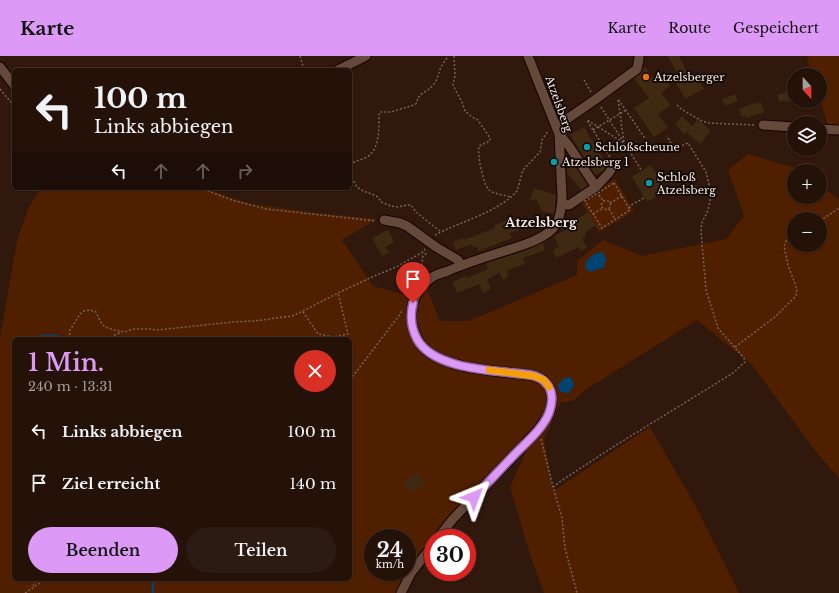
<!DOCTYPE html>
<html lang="de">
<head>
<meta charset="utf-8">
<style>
  body { margin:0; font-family:"Libre Baskerville",serif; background:#2c1b12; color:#f1f3f6; height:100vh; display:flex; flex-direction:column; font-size:15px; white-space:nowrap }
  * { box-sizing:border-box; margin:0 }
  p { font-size:13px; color:#a39e9c }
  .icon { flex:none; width:22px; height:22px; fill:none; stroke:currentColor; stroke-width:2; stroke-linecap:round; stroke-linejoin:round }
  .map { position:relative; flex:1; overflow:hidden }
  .details { position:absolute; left:12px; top:281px; width:340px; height:244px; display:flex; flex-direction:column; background:#241209; border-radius:6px; box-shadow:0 1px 3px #0004,0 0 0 1px #41322a }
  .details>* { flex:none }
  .top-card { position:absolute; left:12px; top:12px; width:340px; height:122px; border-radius:6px; box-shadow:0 1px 3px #0004,0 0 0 1px #41322a; background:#241209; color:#f1f3f6; overflow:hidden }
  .needle { width:26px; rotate:159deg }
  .buttons { position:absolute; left:787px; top:12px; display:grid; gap:8px }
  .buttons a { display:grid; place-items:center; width:40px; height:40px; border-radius:50%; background:#241209; box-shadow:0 1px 3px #0004,0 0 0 1px #41322a; font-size:20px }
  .speed { position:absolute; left:364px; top:473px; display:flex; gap:8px; font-size:20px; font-weight:700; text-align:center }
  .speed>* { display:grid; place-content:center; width:52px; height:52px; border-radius:50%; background:#241209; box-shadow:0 1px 3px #0004,0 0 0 1px #41322a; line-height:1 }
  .speed small { font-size:10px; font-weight:400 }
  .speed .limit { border:6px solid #d22; background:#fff; color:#111 }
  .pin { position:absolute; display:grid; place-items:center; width:34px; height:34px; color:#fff; margin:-41px -17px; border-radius:50% 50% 50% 0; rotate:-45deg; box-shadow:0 0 4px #0007 }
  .pin .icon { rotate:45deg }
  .me { position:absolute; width:44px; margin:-22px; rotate:44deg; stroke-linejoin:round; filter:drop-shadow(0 0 3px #0008) }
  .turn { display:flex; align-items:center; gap:14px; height:84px; padding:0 16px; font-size:18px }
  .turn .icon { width:52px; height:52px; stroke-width:2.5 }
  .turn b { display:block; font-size:28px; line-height:34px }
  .lanes { display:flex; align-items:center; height:38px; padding:0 16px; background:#0003; justify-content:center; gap:20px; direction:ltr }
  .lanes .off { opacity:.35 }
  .round { display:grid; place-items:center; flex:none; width:42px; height:42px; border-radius:21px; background:#2c1b12 }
  .summary { display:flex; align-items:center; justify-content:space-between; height:68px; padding:0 16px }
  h1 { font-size:24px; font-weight:600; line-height:30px; color:#dc99f5 }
  .button { display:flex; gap:8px; margin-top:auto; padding:8px 16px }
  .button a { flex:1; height:46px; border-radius:24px; background:#dc99f5; color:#111; font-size:16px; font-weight:600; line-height:46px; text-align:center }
  .button a+a { background:#2c1b12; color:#f1f3f6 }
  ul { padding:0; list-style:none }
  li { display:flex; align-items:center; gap:12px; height:52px; padding:0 16px }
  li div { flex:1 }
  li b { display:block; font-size:15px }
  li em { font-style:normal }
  header { display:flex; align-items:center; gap:24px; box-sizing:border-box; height:56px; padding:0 20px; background:#dc99f5; color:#111 }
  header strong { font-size:19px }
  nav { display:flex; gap:22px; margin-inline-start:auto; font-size:14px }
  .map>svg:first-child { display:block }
  .green { fill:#501f00; fill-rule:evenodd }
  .water { fill:#014471 }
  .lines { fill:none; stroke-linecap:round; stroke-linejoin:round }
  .stream { stroke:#014471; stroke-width:2.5 }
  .building { fill:#3f2912 }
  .minor-casing { stroke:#170300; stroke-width:11 }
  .path { stroke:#786358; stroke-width:1.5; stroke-dasharray:2 2; stroke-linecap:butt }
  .minor { stroke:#654a3c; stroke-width:9 }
  .route-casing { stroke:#8f639f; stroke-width:10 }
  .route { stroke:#dc99f5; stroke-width:7 }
  .slow { stroke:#f59e0b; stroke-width:7 }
  .food-dot { fill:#e8710a; stroke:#100703; stroke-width:1.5 }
  .culture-dot { fill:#0f9aa8; stroke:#100703; stroke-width:1.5 }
  .labels { text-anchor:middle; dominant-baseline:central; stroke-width:3.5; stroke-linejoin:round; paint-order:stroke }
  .poi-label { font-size:11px; fill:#fdece4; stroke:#100703; text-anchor:start }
  .street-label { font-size:11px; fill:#fdece4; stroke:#100703 }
  .quarter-label { font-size:13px; font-weight:bold; fill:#fdece4; stroke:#100703 }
</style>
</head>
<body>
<header>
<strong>Karte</strong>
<nav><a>Karte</a><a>Route</a><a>Gespeichert</a></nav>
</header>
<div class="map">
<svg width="839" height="537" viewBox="0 0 839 537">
  <rect width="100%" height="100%" fill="#30180c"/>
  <path class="green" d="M809,0H839V77L830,76L820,44V19H812L807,4Z
    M748,98L792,111L799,115H794V141H820V130L839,143V422L820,401L752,309L697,264L585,334L573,345L561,346L544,383L553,435L650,371L693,445L739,537H544L531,502L510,431L527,393L452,464L438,482H433V489L401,537H0V283L17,185L28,153L41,132H205L243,146L259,149L317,157L377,163L342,184L373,230L409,240L423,223L440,265H469L577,219V205L603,184L642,200L726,183L744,160L728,114ZM794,163H820V189H794ZM14,283H350V523H14ZM373,482H407V516H373Z
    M615,123L634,155L599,176L580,144Z"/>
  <path class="water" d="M603,196L606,203L604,211L591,216L585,212C588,200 592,198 603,196Z
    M571,321L574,329L569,337L560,336L558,329L564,322Z"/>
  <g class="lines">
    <path class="stream" d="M42,280H57L64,283
      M153,523C154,528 152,531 153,537"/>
  </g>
  <path class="building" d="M668,0H679L689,20L694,17L704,33L685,43L673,22L678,19Z
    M645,11L655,24L662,19L670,30L661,37L671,49L658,58L668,72L654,81L634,52L649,42L634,22L641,17L643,12Z
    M794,34V43L786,46V44L779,46L777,39Z
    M735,38L738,45L725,50L722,43Z
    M761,46L764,56L746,62L745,60L742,61L739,53L754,47V48Z
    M682,60L692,70L698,63L711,75L700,88L686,76L684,78L675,68Z
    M584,71L607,109L603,115L595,119L570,79Z
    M573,107L588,129L581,134L567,117V113Z
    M651,109L667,134L647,146L632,121Z
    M534,132L556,139L554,158L542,155L536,143L530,145Z
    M588,156L596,169L585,176L586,179L582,182L587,192L580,195L579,191L556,202L553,194L559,191L554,180L568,173L566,170Z
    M515,161L520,174L510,177L512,182L479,195L477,190L473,191L472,188L456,194L453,186L463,182L464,184L495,172L494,169Z
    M388,174L394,186L385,191L389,197L382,200L372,182Z
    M543,187L545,194L523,202L525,208L506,215L509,220L503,224L499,217L487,224L491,233L483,237L479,228L457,237L452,226L466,220L467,222L488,213L486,208L489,206L529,193Z
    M416,416L425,427L412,437L403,427Z"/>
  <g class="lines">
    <g class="minor-casing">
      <path id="minor" d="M0,11L14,29
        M338,14L366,0
        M763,69L794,71
        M557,70L596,43L637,13L639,3V0
        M820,73L839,74
        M559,78L569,90L596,131
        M562,148L569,149L596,131L609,117L612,112
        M384,164L400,167L407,170L436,191L458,204L461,209
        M438,482L452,464L539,373C542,368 546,363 549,358C553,347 554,332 543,324C535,318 522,318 511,317C487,314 456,312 435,300C422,294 414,280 412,267C409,249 417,232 431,222C436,218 443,217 448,215C470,205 494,199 517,191C530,187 547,181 556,169C560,162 562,148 562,140L559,78L528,0
        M401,537L411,517L433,489"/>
    </g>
    <path class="path" d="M300,0L304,14
      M454,0L455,20L453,28L455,33L462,46L465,55L472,61L478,64L490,82V85L479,90C477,98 483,128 489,134C494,138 504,139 510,141
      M584,24L591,36
      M0,33L14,50
      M677,49L681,53L700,64L708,67L755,69
      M601,51L642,115
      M593,74L626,54
      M612,104L593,74L587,64L624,87L618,43L645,82
      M350,109C354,105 361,104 367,101C380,93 379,72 379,58L380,56H391L414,49L417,47C417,37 427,37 433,29C438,24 438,17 441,11C443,7 446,4 448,0
      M350,118L357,131L363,135L374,139L378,141L381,146L391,150L398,151L407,149H411L416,156L441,176
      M614,127L630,154L602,172L585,145Z
      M200,132L232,144L266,153L376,165
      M599,139L604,146
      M601.5 149a4.5 4.5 0 1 1 9 0a4.5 4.5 0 1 1-9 0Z
      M610,147L622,140
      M629,152L631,149L644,142
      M609,153L615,163
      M593,158L603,152
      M820,165L839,152
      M435,179C459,166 499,156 517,135L523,114L540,96L542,84L548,75
      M418,221L421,214L423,200L428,196
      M303,256L318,278L334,281L348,278L338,237
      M69,283L70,274L80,258L84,255L90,254L96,256L100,265L105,271L114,274L125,276L133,273H150L157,274L233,266L254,265L292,260L303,255L338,237L372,221L396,211L423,196L425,193
      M107,283L121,276
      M735,291L775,261L796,240L797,233L788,209L784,190L786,185L794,181
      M350,324L401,257L402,253
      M541,383L553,431L562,462L565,492L577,537
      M553,431L561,425L613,391L733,317L745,306L744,302L718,272L706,234L701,175L702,166L707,157L710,146V132L706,116L688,87L677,92L673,91L667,80
      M33,530L37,523
      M25,537L46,523"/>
    <use href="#minor" class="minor"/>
  </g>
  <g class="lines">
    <g class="route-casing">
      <path id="route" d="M413,247C410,259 411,272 417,283C432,311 485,314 514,317C520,318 528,318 535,320C552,326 555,341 549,357C543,372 529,384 518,395C503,410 489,426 474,441"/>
    </g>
    <use href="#route" class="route"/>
    <path class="slow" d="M489,314L534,320L544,324L549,331"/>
  </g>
  <circle class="food-dot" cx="646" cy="21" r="4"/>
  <g class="culture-dot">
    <circle cx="587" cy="91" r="4"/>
    <circle cx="554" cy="106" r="4"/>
    <circle cx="649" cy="127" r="4"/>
  </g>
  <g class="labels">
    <g class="poi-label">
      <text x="654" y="21">Atzelsberger</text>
      <text x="595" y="91">Schloßscheune</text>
      <text x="562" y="106">Atzelsberg 1</text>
      <text x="657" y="121">Schloß<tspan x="657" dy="13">Atzelsberg</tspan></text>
    </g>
    <g class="street-label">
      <text transform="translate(559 48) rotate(70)">Atzelsberg</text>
    </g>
    <g class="quarter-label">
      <text x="541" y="166">Atzelsberg</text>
    </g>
  </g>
</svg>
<div class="buttons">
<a><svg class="needle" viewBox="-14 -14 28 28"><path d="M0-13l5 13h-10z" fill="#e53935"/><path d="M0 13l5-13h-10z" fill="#a39e9c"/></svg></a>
<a><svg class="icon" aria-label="layers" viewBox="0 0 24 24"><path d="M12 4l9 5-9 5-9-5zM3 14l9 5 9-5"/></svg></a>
<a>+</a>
<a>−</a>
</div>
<div class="speed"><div>24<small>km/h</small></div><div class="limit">30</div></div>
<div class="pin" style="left:413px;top:247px;background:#d93025"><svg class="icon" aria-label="arrive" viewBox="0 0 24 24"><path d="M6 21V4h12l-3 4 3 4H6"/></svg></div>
<svg class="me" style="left:474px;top:441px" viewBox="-20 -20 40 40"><path d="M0-17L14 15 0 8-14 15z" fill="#dc99f5" stroke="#fff" stroke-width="4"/></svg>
<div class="top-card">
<div class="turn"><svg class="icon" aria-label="left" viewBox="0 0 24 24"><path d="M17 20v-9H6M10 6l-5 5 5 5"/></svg><div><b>100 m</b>Links abbiegen</div></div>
<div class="lanes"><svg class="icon" aria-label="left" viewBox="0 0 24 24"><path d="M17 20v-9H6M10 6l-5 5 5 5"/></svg><svg class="icon off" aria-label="ahead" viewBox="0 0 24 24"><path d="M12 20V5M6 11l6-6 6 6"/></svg><svg class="icon off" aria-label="ahead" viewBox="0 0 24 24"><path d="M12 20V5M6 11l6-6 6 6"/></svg><svg class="icon off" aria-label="right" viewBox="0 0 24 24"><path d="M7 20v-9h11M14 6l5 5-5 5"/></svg></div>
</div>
<section class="details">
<div class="summary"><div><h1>1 Min.</h1><p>240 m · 13:31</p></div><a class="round" style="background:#d93025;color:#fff"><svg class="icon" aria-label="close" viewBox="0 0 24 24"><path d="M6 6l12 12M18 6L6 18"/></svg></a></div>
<ul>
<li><svg class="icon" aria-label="left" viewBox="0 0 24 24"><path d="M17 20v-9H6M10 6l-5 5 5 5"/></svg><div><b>Links abbiegen</b></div><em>100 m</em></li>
<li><svg class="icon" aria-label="arrive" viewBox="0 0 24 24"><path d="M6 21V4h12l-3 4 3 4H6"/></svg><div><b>Ziel erreicht</b></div><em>140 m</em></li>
</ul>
<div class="button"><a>Beenden</a><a>Teilen</a></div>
</section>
</div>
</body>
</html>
